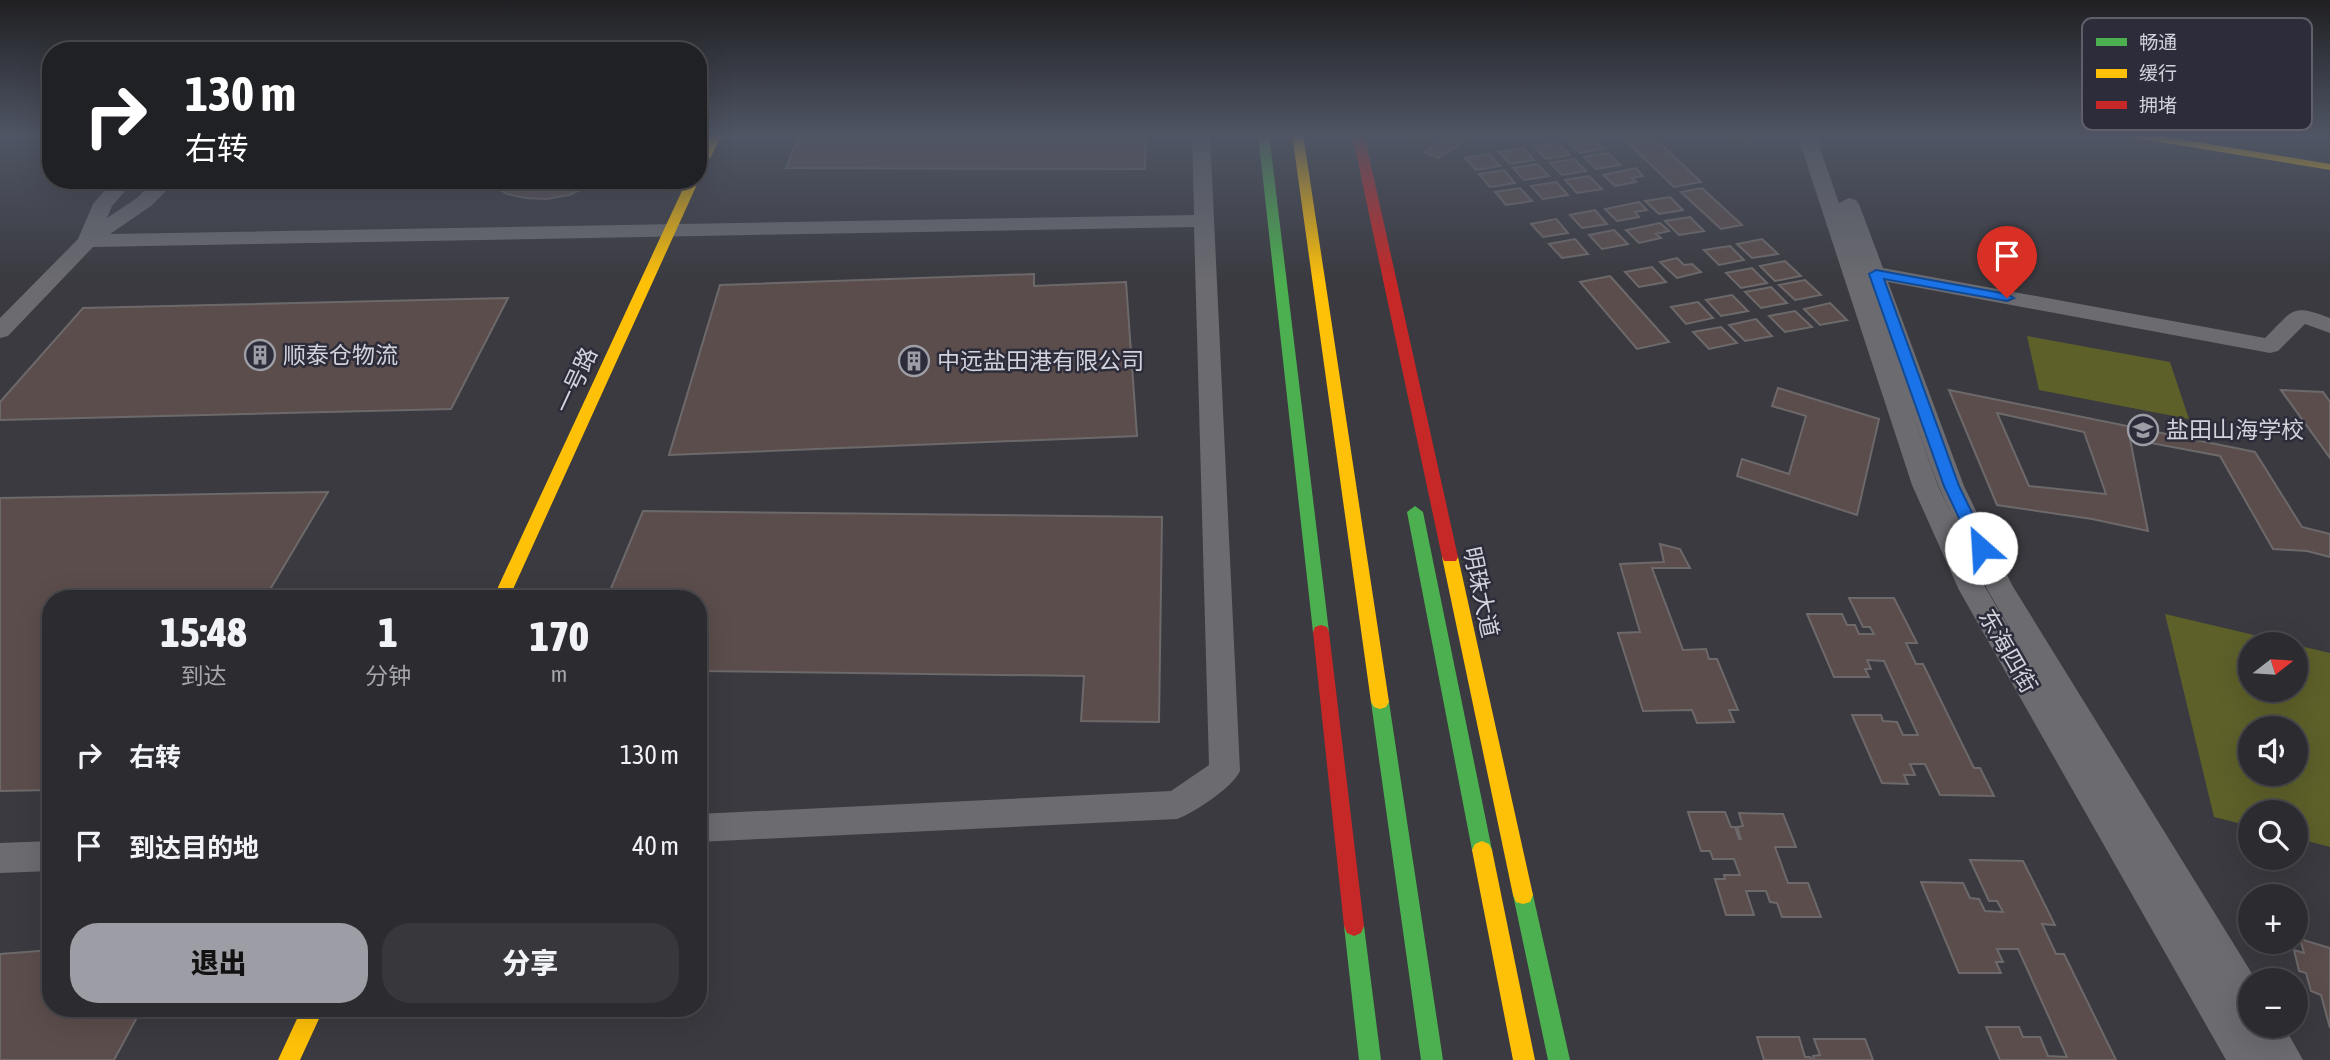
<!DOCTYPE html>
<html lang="zh">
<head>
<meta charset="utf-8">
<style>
  body { margin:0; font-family:"Asap Condensed","Noto Sans SC",sans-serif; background:#38383c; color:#f1f3f6; height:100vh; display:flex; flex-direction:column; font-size:26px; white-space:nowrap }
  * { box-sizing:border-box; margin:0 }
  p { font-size:23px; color:#a6a7ab }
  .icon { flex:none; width:38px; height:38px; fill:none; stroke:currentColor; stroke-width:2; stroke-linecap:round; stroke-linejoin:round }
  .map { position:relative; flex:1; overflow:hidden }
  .drawer { position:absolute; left:42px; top:590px; width:665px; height:427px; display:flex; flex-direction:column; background:#2c2c30; border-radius:28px; box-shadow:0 7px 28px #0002,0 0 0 2px #48484c }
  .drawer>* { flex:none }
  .banner { position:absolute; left:42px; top:42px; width:665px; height:147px; border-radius:28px; box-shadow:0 7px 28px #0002,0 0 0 2px #48484c; background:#202124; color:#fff; overflow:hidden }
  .needle { width:46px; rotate:73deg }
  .buttons { position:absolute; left:2238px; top:632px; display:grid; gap:14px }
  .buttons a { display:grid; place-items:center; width:70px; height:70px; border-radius:50%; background:#2c2c30; box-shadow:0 7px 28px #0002,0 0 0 2px #48484c; font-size:35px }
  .pin { position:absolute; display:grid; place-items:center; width:60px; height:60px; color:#fff; margin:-72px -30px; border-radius:50% 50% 50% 0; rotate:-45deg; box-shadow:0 0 7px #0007 }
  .pin .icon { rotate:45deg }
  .me { position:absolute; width:77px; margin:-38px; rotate:334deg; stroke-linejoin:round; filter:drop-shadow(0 0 5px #0008) }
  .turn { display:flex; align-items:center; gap:24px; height:147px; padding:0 28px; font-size:32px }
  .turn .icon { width:91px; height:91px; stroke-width:2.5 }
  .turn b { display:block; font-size:49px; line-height:60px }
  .eta { display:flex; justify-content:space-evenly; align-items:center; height:119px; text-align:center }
  .eta b { font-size:42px; font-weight:800; line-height:49px }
  .cta { display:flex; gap:14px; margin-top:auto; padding:14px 28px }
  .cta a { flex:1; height:80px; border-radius:28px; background:#9d9da5; color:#111; font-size:28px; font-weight:800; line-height:80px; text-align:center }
  .cta a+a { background:#38383c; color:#f1f3f6 }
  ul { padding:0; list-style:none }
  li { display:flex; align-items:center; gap:21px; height:91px; padding:0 28px }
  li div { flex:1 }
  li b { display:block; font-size:26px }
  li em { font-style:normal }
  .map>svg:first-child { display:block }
  .green { fill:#5d6029; fill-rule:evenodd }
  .building { fill:#5b4d4c; stroke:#6d696a; stroke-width:2; fill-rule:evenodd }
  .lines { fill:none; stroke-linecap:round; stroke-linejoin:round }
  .street { fill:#6b6b70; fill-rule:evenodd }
  .fast { fill:#4caf50; fill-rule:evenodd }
  .slow { fill:#ffc107; fill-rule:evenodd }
  .jam { fill:#c62828; fill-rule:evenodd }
  .route { fill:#1a73e8; stroke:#114b97; stroke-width:2 }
  .labels { text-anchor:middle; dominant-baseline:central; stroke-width:5; stroke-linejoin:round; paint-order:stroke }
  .poi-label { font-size:23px; fill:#d2d2db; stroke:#2d2c3a; text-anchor:start }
  .street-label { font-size:23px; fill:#d2d2db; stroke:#2d2c3a }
  .key { fill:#2d2c3a; stroke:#5f5e6a; stroke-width:2 }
  .key-label { font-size:19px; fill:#d2d2db }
</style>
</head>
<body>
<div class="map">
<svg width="2330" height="1060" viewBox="0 0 2330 1060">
  <rect width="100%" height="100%" fill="#3a3a40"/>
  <path class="green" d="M2027,336L2170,362L2189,419L2039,390Z
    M2165,614L2292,644H2250V690H2296V645L2330,653V847L2296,838V812H2250V826L2214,817ZM2250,728H2296V774H2250Z"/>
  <path class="building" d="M800,134H1146L1145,169L786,168Z
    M1409,134H1442L1427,135L1429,140L1412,141Z
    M1453,134H1475L1438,158L1425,152Z
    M1650,134L1701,182L1674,187L1622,137Z
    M1717,134H1753L1752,142Z
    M1592,137L1604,149L1580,153L1568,141Z
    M1558,143L1570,155L1546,159L1535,147Z
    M1523,148L1534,160L1510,164L1499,152Z
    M1608,153L1620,165L1596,169L1584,157Z
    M1489,154L1500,166L1476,170L1465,158Z
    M1574,159L1586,171L1562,175L1550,163Z
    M1537,164L1549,176L1524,180L1513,168Z
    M1636,168L1643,176L1632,178L1636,182L1615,186L1603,175Z
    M1504,170L1515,183L1490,187L1479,174Z
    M1589,176L1602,189L1577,193L1565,180Z
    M493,180H601L569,195L546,199L525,198L507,194L496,187Z
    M1556,182L1568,195L1543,199L1531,186Z
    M1520,188L1532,201L1506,205L1495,192Z
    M1702,188L1742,225L1721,229L1681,192Z
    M1670,197L1683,210L1659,214L1645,201Z
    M1639,202L1647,210L1635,212L1639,217L1617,221L1605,209Z
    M1595,210L1607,224L1582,228L1570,215Z
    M1690,217L1704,231L1679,235L1665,221Z
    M1556,219L1568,233L1543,237L1531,224Z
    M1660,223L1669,231L1656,234L1661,238L1639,243L1626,230Z
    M1614,230L1628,244L1602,249L1589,235Z
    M1575,239L1588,254L1562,258L1549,244Z
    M1762,239L1778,254L1752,258L1737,244Z
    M1730,246L1744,260L1719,265L1704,250Z
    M1677,258L1684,265L1692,264L1701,272L1677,278L1660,262Z
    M1785,261L1801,276L1775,281L1760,266Z
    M1652,267L1666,282L1639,287L1625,272Z
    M1752,268L1767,283L1741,288L1726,273Z
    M1034,274V286L1126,282L1137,436L669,455L720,285Z
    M1610,276L1669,342L1637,349L1580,282Z
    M1805,280L1821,295L1795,300L1779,285Z
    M1771,287L1787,303L1761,308L1745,292Z
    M1732,295L1748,311L1721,316L1706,300Z
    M508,298L451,409L0,420V402L83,308Z
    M1698,302L1713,318L1686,324L1671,307Z
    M1830,303L1847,320L1820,325L1804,309Z
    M1795,311L1812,327L1785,332L1769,316Z
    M1756,319L1772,336L1745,341L1729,325Z
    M1721,327L1737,343L1709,349L1693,332Z
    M1778,388L1879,419L1857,515L1737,476L1742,459L1789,474L1806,416L1772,406Z
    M1949,390L2255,452L2302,527L2330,534V557L2307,551L2273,549L2220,456L2130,439L2148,531L2092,519L1997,505ZM1997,413L2084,432L2106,494L2029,486Z
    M2281,390L2323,392L2330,402V458Z
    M328,492L265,598H51V790L0,791V498Z
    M643,511L1162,517L1159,722L1081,721L1084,676L698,671V598H607Z
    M1660,544L1680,549L1690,568H1652L1683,650L1706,649L1709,659H1717L1738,710H1729L1734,722L1697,723L1692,710L1643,711L1618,633L1640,632L1620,564L1664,562Z
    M1849,598H1894L1917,643H1906L1916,664H1923L1974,768H1980L1994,796L1940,795L1925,764H1910L1915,775H1904L1908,784L1882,783L1852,715H1881L1883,721L1897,722L1903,735H1918L1884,661L1867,660L1871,669H1865L1869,677H1834L1807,614H1842L1847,625H1855L1859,634H1874L1870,627H1863Z
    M1688,812H1725L1731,827H1735L1739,839H1741L1737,827L1743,826L1739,813L1783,814L1796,847H1775L1788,883H1808L1821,917H1782L1777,903L1770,902L1766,891H1746L1754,915H1726L1715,879H1725L1724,875H1740L1734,859H1713L1710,851H1701Z
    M1970,860L2023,861L2055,925L2042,924L2056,954H2064L2116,1060H2000L1986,1027H2019L2023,1037H2040L2048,1056L2067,1057L2018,949H1997L2003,962H1996L2001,973H1959L1921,882L1963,883L1970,898L1979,899L1985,911L2003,912L1997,901H1989Z
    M2300,939L2330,948V1028L2321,995L2311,991L2306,973L2299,971L2294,950L2304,953Z
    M51,950V1008H142L114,1060H0V954Z
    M1757,1037H1799L1805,1057H1810L1812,1060H1764Z
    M1814,1039H1865L1873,1060H1814L1813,1056L1820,1055Z"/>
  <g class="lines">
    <path class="street" d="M1192,134H1210L1240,771C1232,788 1195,812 1177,819L698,842V814L1171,791L1209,765L1194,227L93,247L8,336L0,338V318L78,239L93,204L114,180H135L112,206L107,218L137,198L155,180H177L151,206L110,234L1194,215Z
      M1797,134H1815L1839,203L1849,198L1856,200L1859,204L1883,268L2265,338C2294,310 2290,303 2330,318V333L2305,324L2278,351L2270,353L1888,282L1964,486L2012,585L2256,980H2250V1026H2284L2303,1060H2226L1959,590L1912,485ZM1910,407L1938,486L1987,589L2026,656L1985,587L1938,485ZM2241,1017L2249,1020L2246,1026Z
      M51,841V871L0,873V843Z"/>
    <path class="fast" d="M1258,134H1269L1329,632L1327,637H1315L1313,632Z
      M1415,506L1423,512L1492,850L1489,856L1482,859L1475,856L1472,850L1407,512Z
      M1380,695L1386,697L1389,702L1443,1060H1421L1371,702L1374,697Z
      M1523,886L1530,888L1533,895L1570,1060H1548L1513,895L1516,888Z
      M1354,916L1361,919L1364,926L1381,1060H1359L1344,926L1347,919Z"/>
    <path class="slow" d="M712,134H723L704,169L698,172V158Z
      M1292,134H1303L1389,702L1386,707L1380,709L1374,707L1371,702Z
      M2124,134H2147L2330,164V170L2129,137Z
      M698,179L699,180L509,598H493L687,180Z
      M1450,551L1456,553L1458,557L1533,895L1530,902L1523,904L1516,902L1513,895L1442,557L1444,553Z
      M1482,841L1489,844L1492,850L1535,1060H1513L1472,850L1475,844Z
      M302,1008H324L300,1060H278Z"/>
    <path class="jam" d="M1352,134H1364L1458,557L1456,561H1444L1442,557Z
      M1321,625L1327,627L1329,632L1364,926L1361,933L1354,936L1347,933L1344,926L1313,632L1315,627Z"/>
  </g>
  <linearGradient id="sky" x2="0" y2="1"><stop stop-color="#202023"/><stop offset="0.48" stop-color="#4f5564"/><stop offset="1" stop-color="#4f5564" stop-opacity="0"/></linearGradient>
  <rect width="2330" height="282" fill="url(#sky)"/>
  <path class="route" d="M1876,270L2007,294L2014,298L2007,301L1884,279L1959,486L1989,548L1987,552H1975L1944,486L1869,274Z"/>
  <defs>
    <g id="building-ring" transform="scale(1.575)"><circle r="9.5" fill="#2d2c3a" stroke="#9d9da5" stroke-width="1.5"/><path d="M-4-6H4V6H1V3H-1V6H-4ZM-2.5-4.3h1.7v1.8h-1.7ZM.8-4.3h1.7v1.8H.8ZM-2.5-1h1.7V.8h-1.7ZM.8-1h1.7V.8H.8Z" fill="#9d9da5"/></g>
    <g id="school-ring" transform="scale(1.575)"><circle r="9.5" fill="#2d2c3a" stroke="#9d9da5" stroke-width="1.5"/><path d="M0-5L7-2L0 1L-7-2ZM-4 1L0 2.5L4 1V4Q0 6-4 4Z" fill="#9d9da5"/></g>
  </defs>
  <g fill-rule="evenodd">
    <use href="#building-ring" x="260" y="355"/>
    <use href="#building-ring" x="914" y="361"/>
    <use href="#school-ring" x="2143" y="430"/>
  </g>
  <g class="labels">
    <g class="poi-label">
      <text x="283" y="355">顺泰仓物流</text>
      <text x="937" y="361">中远盐田港有限公司</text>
      <text x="2166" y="430">盐田山海学校</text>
    </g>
    <g class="street-label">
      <text transform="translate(576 380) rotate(-65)">一号路</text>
      <text transform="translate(1481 592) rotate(78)">明珠大道</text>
      <text transform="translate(2008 651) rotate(60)">东海四街</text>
    </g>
  </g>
  <rect x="2082" y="18" width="230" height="112" rx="10" class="key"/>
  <rect x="2096" y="38" width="31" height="8" fill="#4caf50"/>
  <rect x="2096" y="69" width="31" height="9" fill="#ffc107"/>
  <rect x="2096" y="101" width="31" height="8" fill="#c62828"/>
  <g class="key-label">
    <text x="2139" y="49">畅通</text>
    <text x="2139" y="80">缓行</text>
    <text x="2139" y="112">拥堵</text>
  </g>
</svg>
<div class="buttons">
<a><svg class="needle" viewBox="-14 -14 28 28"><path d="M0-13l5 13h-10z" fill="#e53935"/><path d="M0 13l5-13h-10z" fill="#a6a7ab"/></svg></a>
<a><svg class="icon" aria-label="sound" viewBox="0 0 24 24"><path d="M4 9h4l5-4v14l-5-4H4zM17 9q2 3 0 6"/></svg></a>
<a><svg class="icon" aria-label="search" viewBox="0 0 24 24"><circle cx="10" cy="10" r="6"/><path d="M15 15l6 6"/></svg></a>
<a>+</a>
<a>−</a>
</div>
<div class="pin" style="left:2007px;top:298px;background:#d93025"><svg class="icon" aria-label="arrive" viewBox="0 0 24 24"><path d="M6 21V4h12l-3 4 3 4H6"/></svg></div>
<svg class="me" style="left:1981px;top:548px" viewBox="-20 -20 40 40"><circle r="19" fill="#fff"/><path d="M0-13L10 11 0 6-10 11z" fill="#1a73e8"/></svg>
<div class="banner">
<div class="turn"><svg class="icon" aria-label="right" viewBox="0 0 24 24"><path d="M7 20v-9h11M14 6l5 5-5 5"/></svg><div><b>130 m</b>右转</div></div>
</div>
<section class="drawer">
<div class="eta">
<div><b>15:48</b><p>到达</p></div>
<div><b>1</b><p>分钟</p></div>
<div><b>170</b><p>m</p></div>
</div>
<ul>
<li><svg class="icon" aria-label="right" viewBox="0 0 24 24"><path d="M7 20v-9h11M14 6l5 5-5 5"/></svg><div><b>右转</b></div><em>130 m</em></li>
<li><svg class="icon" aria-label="arrive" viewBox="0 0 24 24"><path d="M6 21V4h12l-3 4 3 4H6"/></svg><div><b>到达目的地</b></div><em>40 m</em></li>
</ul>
<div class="cta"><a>退出</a><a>分享</a></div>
</section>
</div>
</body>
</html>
